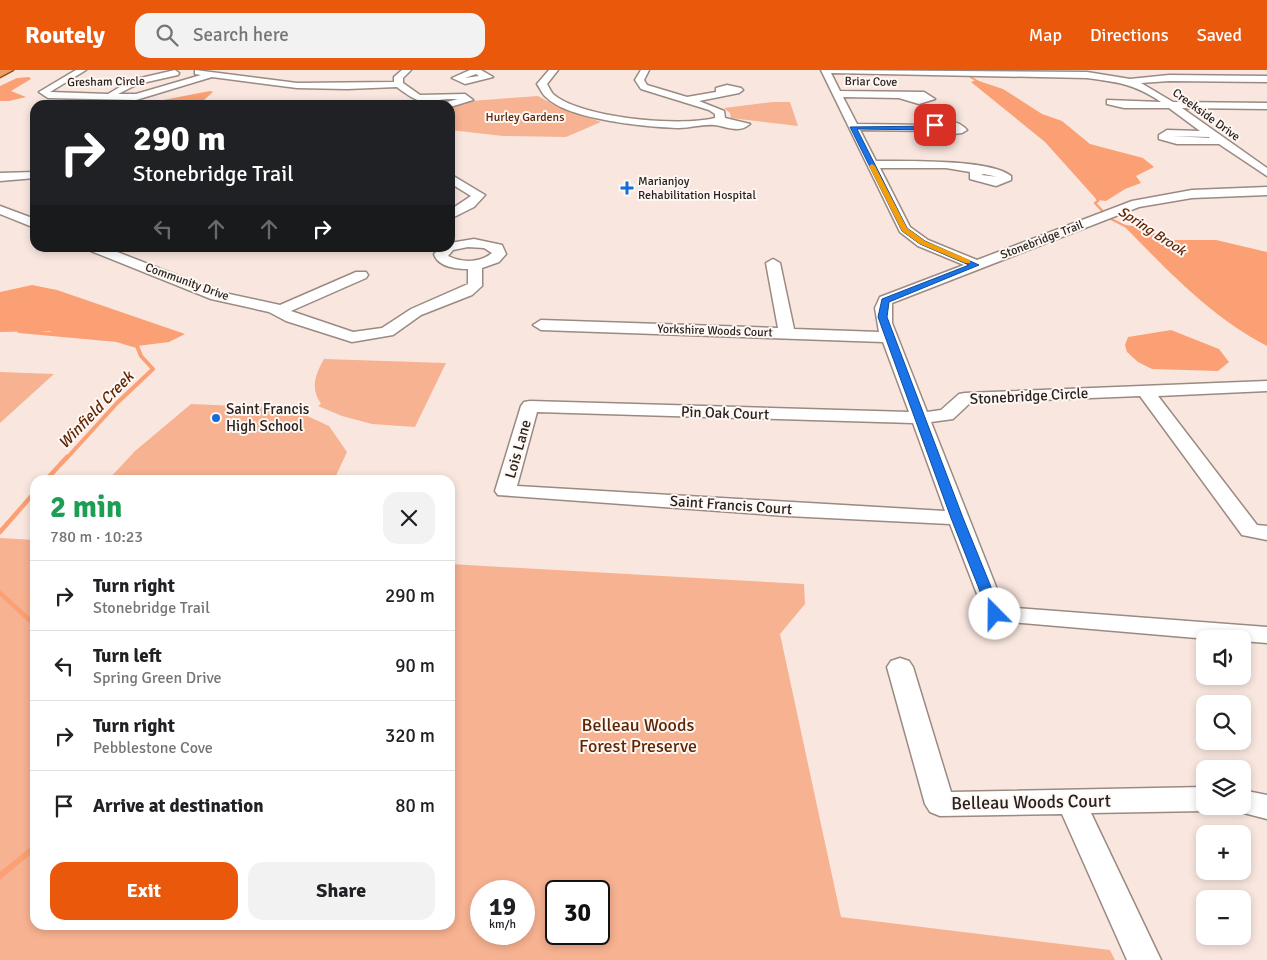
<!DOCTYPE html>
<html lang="en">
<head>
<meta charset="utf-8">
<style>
  body { margin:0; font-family:Signika,sans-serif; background:#f2f2f2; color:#202124; height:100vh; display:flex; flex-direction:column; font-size:19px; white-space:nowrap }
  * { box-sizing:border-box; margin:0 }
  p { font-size:16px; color:#757577 }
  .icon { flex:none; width:28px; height:28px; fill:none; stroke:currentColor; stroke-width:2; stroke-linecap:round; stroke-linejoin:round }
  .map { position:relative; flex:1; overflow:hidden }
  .drawer { position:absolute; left:30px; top:405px; width:425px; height:455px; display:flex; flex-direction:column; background:#fff; border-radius:15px; box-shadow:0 2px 8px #0003 }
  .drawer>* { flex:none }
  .hud { position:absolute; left:30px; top:30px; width:425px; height:152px; border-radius:15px; box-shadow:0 2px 8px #0003; background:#202124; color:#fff; overflow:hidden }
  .controls { position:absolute; left:1196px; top:560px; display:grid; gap:10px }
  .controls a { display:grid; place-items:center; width:55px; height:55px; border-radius:10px; background:#fff; box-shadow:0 2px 8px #0003; font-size:25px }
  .speed { position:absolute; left:470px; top:810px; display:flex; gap:10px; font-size:25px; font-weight:700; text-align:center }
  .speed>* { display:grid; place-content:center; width:65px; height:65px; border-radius:50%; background:#fff; box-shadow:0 2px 8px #0003; line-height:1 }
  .speed small { font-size:12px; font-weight:400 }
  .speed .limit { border:2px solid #111; border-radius:8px; background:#fff; color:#111 }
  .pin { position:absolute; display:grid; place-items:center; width:42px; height:42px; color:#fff; margin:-21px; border-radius:10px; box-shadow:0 2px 8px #0006 }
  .me { position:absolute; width:55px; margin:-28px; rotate:338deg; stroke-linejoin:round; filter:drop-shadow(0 0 4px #0008) }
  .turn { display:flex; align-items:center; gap:18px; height:105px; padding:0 20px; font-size:22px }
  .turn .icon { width:65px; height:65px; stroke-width:2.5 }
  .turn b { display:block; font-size:35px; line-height:42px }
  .lanes { display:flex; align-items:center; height:48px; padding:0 20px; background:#0003; justify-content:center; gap:25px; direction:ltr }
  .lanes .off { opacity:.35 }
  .round { display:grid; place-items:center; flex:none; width:52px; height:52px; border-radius:15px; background:#f2f2f2 }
  .headline { display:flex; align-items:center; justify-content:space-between; height:85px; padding:0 20px }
  h1 { font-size:30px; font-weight:800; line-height:38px; color:#1e9e55 }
  .cta { display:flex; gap:10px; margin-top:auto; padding:10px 20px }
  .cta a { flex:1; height:58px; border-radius:15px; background:#ea580c; color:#fff; font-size:20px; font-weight:800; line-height:58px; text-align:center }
  .cta a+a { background:#f2f2f2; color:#202124 }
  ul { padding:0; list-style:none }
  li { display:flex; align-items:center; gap:15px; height:70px; padding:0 20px; border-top:1px solid #e0e0e0 }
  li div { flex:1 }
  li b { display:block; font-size:19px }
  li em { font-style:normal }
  header { display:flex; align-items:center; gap:30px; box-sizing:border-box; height:70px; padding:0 25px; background:#ea580c; color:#fff }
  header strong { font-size:24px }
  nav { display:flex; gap:28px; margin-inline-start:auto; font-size:18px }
  .search { width:350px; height:45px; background:#f2f2f2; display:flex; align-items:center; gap:12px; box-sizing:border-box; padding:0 18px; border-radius:15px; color:#757577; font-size:19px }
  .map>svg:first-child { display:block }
  .green { fill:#f7b291; fill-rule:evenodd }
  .water { fill:#faa074 }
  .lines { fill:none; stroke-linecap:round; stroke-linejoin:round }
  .stream-far4 { stroke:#faa074; stroke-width:2 }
  .stream-far3 { stroke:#faa074; stroke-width:2.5 }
  .stream-far2 { stroke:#faa074; stroke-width:4 }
  .stream-far1 { stroke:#faa074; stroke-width:4.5 }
  .stream { stroke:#faa074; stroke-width:6 }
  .minor-casing { stroke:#9a8a82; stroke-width:3 }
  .major-casing { stroke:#9d490b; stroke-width:3 }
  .minor { fill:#fff; fill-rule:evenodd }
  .major { fill:#e99e66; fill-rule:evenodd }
  .route { fill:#1a73e8; stroke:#114b97 }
  .slow { fill:#f59e0b }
  .poi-dot { fill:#146ed8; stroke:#fef7f3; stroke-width:2 }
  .labels { text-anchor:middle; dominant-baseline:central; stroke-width:4; stroke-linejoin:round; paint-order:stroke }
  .far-street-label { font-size:12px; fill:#29221f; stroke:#fef7f3 }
  .far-park-label { font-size:12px; fill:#5d2604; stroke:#fef7f3 }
  .far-poi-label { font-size:12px; fill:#29221f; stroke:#fef7f3; text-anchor:start }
  .far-water-label { font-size:14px; font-style:italic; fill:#5f2706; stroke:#fef7f3 }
  .street-label { font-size:15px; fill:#29221f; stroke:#fef7f3 }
  .poi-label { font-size:15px; fill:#29221f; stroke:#fef7f3; text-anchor:start }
  .water-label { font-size:16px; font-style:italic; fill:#5f2706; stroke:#fef7f3 }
  .near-park-label { font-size:18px; fill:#5d2604; stroke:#fef7f3 }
  .near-street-label { font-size:18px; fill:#29221f; stroke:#fef7f3 }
</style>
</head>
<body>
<header>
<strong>Routely</strong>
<div class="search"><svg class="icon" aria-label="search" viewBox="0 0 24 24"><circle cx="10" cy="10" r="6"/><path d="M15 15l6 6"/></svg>Search here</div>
<nav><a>Map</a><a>Directions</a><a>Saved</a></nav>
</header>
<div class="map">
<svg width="1267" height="890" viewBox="0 0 1267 890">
  <rect width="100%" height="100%" fill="#f9e7df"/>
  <path class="green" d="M538,26L554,35L601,52L566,67L503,66L450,60V41L453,36L472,31Z
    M773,32H790L798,56L731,48L730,43L724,38Z
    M324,289L446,293L415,357L372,354L342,346L318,336L321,334C310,318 315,305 324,289Z
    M0,302L54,304L0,353Z
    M191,334L290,338L329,356L347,382L334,410H108L135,381Z
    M0,468L35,470V855H450V494L804,514L805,534L780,564L841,847L1110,880L1115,890H0ZM524,821V864H481V821ZM556,821H599V864H556Z"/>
  <path class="water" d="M29,7L31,9L11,21L26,27L9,31H0V16L17,8Z
    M976,10L1003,19L1042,44L1062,51L1090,74L1143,88L1154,97L1136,106L1141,113L1125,119L1106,131L1097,130L1045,72L971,12Z
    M210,21L213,22L204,30L209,34H154L163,30Z
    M1123,155L1133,156L1174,170H1216L1267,182V276C1211,247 1167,200 1123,155Z
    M32,215L57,220L185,264L169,272L137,276L117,270L63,266L49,261L0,262V222Z
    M1171,260L1219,279L1229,292L1218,301L1152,299L1138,292L1127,282L1125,275L1128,267Z"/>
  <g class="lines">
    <path class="stream-far4" d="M960,0L980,13"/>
    <path class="stream-far3" d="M1096,125L1098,131L1095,133L1109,148L1127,157"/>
    <path class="stream-far2" d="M19,261L117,270L137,276L141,286L153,299L117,333L66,389"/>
    <path class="stream-far1" d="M46,410L67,387
      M0,462L35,422
      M0,523L35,555"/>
    <path class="stream" d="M0,806L35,777"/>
    <g class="minor-casing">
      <path id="minor" d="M76,0H86L50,22L108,24L132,10L175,0L179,3L178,5L138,14L118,24H136L201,5L195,4V0L297,13L394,12V7L402,0H411L403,8V13L420,25L465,24L473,30L450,37V35C426,35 416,32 397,17L347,19L297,18L212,7L136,30L48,28L39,22ZM447,29H458L447,32L439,30Z
        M470,0H481L493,7L465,14L452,8ZM476,4L479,6L465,8Z
        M549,0H558L547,14C549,17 551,22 553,24C580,48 680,57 715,48V44L709,40L641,19L635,10L641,0H649L644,10L647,15L687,27L716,22V18L727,15L741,18L743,20L739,23L699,31L724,41L725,48L750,54C739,64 726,56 714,55C703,54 691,58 679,58C648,57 568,50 546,27C542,24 540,18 537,14Z
        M821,0L1087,2L1130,9L1169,5L1267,6V12L1169,11L1141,13L1173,32L1267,33V39L1182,38L1267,98V106L1219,74H1177L1159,69V65L1167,60L1200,61L1169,38H1124L1107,34V30L1161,32C1135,14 1117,12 1087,8L831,3L840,21L924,22L935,29L919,34L899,28L843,27L857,54L931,55C942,48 958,50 967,60L962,63L945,65L932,61L860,60L876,91C904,91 991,89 1011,106V110L996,116L970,109V102L946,98H880L910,157L928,170L977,190L1132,131L1192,120L1267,117V125L1192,128L1139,137L892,233V253L927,342L941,340L959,324L965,323L1267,311V321L1158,326L1257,455L1267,456V470L1242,465L1140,326L970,333L953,349L931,352L1004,537L1267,557V573L1242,571V569H1208L987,550L950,454L787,446L498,425L495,421L521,336L524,332L530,331L909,342L883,272L541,260L533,255L541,250L778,258L766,193L773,189L780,193L794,259L879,262L875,238L880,227L964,195L918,176L900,162ZM1172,66L1209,67L1210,68ZM984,104L998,107H999L981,105ZM537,342L913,353L945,441L517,416Z
        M35,102V108L0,111V103Z
        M450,104L485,125L474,137L450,149V140L471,126L450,113Z
        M0,136L35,149V158L0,144Z
        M474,169L502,175L506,184L499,192L482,198V216L472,225L421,245L393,265L352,272L286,251L269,242L211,229L91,181L89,178H107L220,222L280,235L356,202H366L368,205L366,208L291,241L353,262L382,258L411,239L468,214V199C457,199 438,197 434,184L440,178H450V173ZM468,177L484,178L492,183C480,193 462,193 448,186L453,180Z
        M900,588L909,591L913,597L951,722L1205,717V736H1216L1205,741L1091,743L1161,890H1127L1062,744L940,746L930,742L925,734L887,597L891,591Z
        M1242,720L1267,725V749L1232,740L1229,736H1242Z"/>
    </g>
    <g class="major-casing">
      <path id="major" d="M0,0H13L0,7Z"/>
    </g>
    <use href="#minor" class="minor"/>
    <use href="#major" class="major"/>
  </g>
  <path class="route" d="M935,53L938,55L933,60L857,59L907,158L925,171L979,195L889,232L887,247L963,448L1002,544L995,548L989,544L951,448L878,247L882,229L969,195L920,174L902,161L850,57L932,56Z"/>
  <path class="slow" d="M872,94L875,96L907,158L925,171L970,190V193H965L920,174L902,161L869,96Z"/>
  <g class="poi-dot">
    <path d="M624.5 110.5h5v5h5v5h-5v5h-5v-5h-5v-5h5z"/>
    <circle cx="216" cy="348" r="5"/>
  </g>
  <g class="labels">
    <g class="far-street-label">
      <text transform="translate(106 12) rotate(-1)">Gresham Circle</text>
      <text transform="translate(871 12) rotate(1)">Briar Cove</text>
      <text transform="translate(1206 45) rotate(36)">Creekside Drive</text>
      <text transform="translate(1042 170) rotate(-21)">Stonebridge Trail</text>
      <text transform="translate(187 212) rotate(20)">Community Drive</text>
      <text transform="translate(715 261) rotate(2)">Yorkshire Woods Court</text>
    </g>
    <g class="far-park-label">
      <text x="525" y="47">Hurley Gardens</text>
    </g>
    <g class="far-poi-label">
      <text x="638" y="111">Marianjoy<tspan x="638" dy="14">Rehabilitation Hospital</tspan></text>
    </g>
    <g class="far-water-label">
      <text transform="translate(1152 161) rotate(33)">Spring Brook</text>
    </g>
    <g class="street-label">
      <text transform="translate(1029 326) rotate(-3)">Stonebridge Circle</text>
      <text transform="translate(725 343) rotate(2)">Pin Oak Court</text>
      <text transform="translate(518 379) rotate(-74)">Lois Lane</text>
      <text transform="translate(731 435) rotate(4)">Saint Francis Court</text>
    </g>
    <g class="poi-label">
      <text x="226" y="339">Saint Francis<tspan x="226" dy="17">High School</tspan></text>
    </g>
    <g class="water-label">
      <text transform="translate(96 340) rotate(-46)">Winfield Creek</text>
    </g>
    <g class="near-park-label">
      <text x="638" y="655">Belleau Woods<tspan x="638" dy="21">Forest Preserve</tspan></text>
    </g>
    <g class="near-street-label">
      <text transform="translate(1031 732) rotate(-1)">Belleau Woods Court</text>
    </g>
  </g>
</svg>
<div class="controls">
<a><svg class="icon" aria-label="sound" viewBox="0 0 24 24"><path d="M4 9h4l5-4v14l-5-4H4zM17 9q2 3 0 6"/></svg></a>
<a><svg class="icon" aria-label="search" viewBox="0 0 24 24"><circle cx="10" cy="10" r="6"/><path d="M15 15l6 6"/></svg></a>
<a><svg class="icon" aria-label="layers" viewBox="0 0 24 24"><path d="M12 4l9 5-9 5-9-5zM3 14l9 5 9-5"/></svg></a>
<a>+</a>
<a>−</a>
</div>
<div class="speed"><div>19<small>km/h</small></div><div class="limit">30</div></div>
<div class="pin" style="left:935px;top:55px;background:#d93025"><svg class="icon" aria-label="arrive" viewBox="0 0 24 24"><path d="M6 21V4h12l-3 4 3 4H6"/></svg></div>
<svg class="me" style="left:995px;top:544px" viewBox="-20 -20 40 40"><circle r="19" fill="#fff"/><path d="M0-13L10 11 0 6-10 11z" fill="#1a73e8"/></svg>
<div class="hud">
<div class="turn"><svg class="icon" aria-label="right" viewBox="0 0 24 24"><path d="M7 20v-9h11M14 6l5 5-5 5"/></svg><div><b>290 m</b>Stonebridge Trail</div></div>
<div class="lanes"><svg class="icon off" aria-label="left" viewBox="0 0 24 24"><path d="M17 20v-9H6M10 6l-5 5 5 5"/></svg><svg class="icon off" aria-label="ahead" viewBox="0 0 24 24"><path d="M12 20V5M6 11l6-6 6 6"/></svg><svg class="icon off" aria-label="ahead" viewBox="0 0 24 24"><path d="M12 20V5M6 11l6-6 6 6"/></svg><svg class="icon" aria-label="right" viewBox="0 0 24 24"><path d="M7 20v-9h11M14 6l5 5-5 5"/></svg></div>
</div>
<section class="drawer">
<div class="headline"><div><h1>2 min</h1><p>780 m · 10:23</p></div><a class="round"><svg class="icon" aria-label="close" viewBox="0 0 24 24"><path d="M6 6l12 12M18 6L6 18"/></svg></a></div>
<ul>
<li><svg class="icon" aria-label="right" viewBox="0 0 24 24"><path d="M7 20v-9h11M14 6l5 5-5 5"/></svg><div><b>Turn right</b><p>Stonebridge Trail</p></div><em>290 m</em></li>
<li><svg class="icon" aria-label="left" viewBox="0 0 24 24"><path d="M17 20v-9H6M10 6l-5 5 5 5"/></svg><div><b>Turn left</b><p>Spring Green Drive</p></div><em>90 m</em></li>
<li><svg class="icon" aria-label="right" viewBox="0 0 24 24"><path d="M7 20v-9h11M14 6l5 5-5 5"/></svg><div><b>Turn right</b><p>Pebblestone Cove</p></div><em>320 m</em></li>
<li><svg class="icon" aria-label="arrive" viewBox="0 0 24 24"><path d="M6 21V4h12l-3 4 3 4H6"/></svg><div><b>Arrive at destination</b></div><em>80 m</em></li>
</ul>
<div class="cta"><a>Exit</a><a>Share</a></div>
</section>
</div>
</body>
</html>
